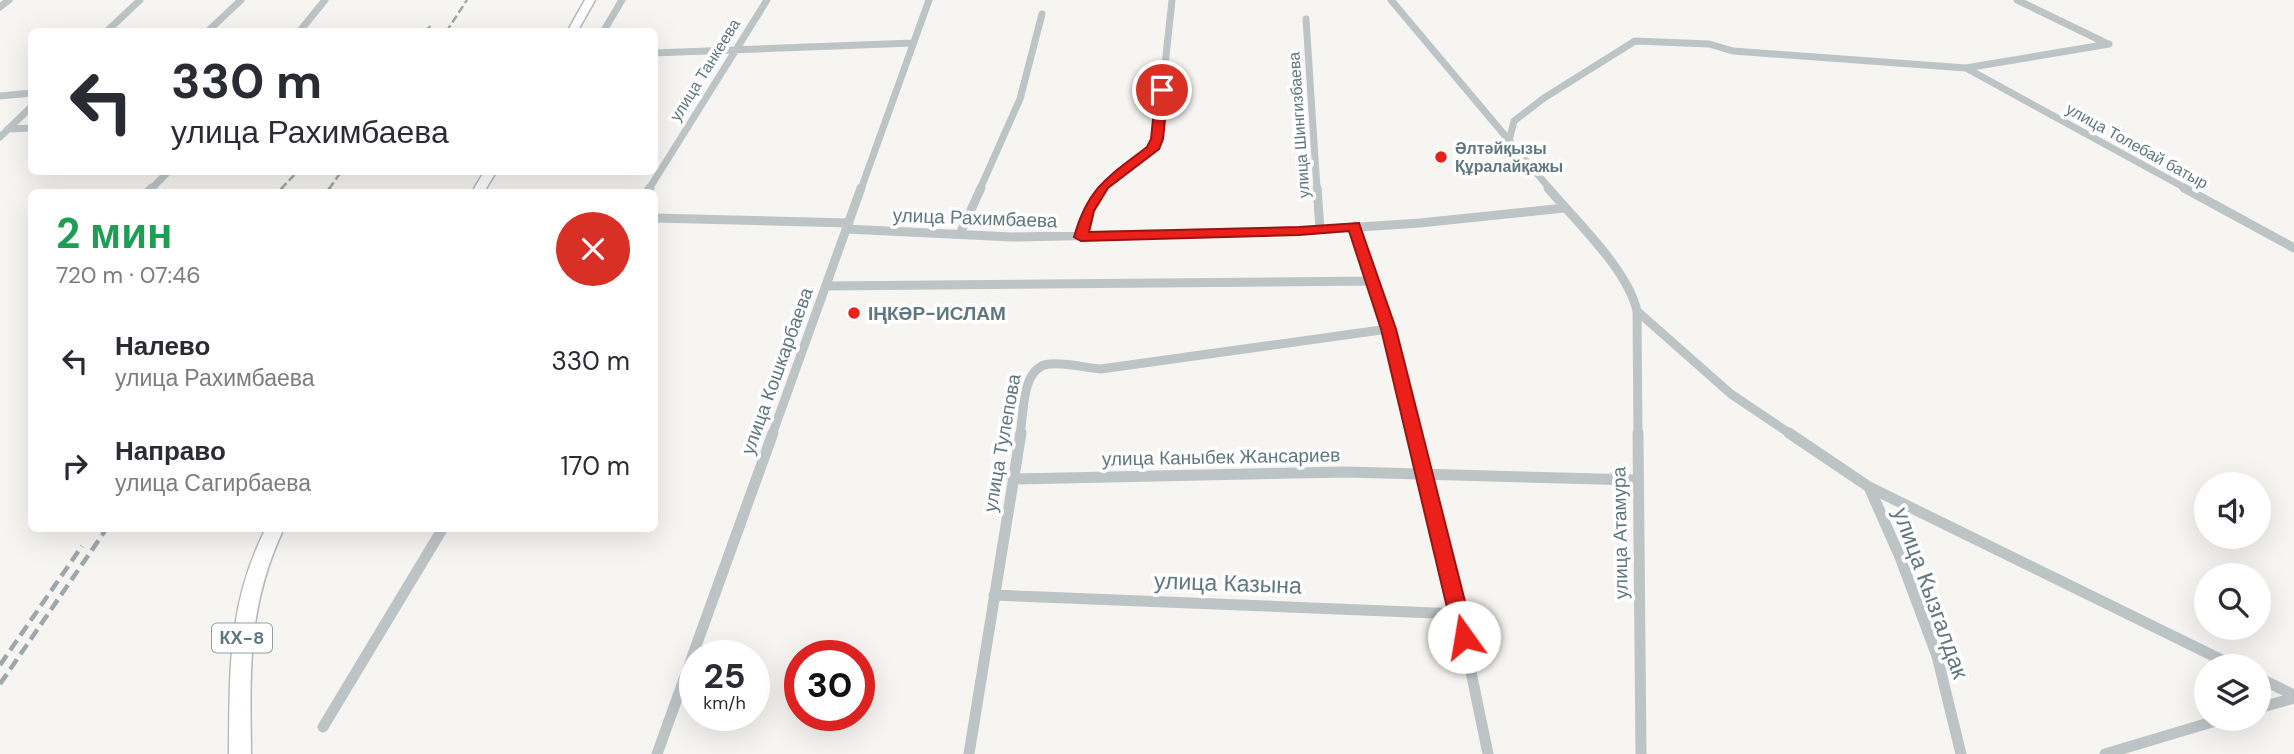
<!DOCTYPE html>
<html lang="ru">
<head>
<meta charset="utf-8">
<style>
  body { margin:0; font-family:"DM Sans",sans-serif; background:#f7f7f7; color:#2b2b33; height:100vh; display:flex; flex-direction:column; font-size:26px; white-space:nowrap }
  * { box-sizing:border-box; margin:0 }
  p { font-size:23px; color:#7c7c81 }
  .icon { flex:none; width:38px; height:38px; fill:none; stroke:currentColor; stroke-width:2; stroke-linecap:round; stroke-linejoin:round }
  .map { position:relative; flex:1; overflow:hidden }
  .drawer { position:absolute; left:28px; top:189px; width:630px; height:343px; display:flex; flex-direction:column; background:#fff; border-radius:10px; box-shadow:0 7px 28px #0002 }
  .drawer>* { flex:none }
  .hud { position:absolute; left:28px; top:28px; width:630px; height:147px; border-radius:10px; box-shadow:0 7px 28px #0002; background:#fff; color:#2b2b33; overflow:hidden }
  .buttons { position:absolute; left:2194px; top:472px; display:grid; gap:14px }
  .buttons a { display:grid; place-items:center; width:77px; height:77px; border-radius:50%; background:#fff; box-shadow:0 7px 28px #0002; font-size:35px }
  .speed { position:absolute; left:679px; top:640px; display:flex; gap:14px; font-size:35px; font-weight:700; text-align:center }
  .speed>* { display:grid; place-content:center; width:91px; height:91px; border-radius:50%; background:#fff; box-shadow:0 7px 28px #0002; line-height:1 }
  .speed small { font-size:18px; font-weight:400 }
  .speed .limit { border:10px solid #d22; background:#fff; color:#111 }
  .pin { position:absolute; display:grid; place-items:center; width:60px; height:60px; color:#fff; margin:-30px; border:4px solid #fff; border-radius:50%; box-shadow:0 2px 7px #0007 }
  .me { position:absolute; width:77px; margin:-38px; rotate:347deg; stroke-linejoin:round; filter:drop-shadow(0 0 5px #0008) }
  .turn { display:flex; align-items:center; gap:24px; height:147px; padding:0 28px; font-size:32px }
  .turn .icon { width:91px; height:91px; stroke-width:2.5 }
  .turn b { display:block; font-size:49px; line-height:60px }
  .round { display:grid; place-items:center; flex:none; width:74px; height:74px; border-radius:37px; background:#f7f7f7 }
  .overview { display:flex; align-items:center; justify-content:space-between; height:119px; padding:0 28px }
  h1 { font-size:42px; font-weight:700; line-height:52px; color:#1e9e55 }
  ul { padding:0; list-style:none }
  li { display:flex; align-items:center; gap:21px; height:105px; padding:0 28px }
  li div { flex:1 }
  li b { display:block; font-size:26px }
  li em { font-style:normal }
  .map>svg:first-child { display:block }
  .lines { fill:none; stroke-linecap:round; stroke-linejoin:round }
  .primary-casing { stroke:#b3b9bc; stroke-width:3 }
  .minor-far2 { stroke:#bdc4c6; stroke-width:7 }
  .minor-far1 { stroke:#bdc4c6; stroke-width:9 }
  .minor { stroke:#bdc4c6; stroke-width:11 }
  .primary { fill:#fff; fill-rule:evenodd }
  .rail-far2 { stroke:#9ea8ac; stroke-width:2.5; stroke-dasharray:8 3.5; stroke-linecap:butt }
  .rail-far1 { stroke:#9ea8ac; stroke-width:3.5; stroke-dasharray:10 5; stroke-linecap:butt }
  .rail { stroke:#9ea8ac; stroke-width:4.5; stroke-dasharray:12 6; stroke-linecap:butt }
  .route { fill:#ec201b; stroke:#991512; stroke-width:2 }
  .poi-dot { fill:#ec201b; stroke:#fff; stroke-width:2.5 }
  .labels { text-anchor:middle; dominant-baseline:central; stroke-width:7; stroke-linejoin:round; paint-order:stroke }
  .far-street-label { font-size:16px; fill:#5f777e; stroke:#fff }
  .far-poi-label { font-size:16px; font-weight:bold; fill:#5f777e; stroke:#fff; text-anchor:start }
  .shield { fill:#fff; stroke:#8fa0a5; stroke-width:2 }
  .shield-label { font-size:18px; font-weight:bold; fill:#5f777e }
  .street-label { font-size:19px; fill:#5f777e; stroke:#fff }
  .poi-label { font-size:19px; font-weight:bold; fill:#5f777e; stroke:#fff; text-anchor:start }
  .near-street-label { font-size:23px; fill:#5f777e; stroke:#fff }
</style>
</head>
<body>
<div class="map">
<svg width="2294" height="754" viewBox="0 0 2294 754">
  <rect width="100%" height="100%" fill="#f6f5f1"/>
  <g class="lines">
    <g class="primary-casing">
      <path id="primary" d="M585,0H595L577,32H567Z
        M484,172H496L484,192H472Z
        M266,528H284C247,606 250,670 251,754H229C230,670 227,606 266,528Z"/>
    </g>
    <path class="minor-far2" d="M1391,0L1550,189
      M2017,0L2108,44
      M0,7L9,0
      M1306,19L1317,189
      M106,32L140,0
      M207,32L241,0
      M299,32L325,0
      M603,32L622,0
      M654,53L913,43
      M1966,68L2187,189
      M0,96L32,93
      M8,129L32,128
      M0,137L32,106
      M1509,141L1514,121L1544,98L1635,41L1709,44L1733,51L1966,68L2109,44
      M151,189L168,172
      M649,189L767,0
      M861,189L929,0
      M980,189L1020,99L1042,14
      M1100,189L1147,154L1157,139L1172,0"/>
    <path class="minor-far1" d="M1317,188L1320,229
      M1548,188C1576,221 1628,270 1637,311L1731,394L1792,435
      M2184,188L2294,248
      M148,192L152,188
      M647,192L650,188
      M654,218L849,223
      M1355,226L1388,329L1414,435
      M846,229L1012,237L1299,231L1420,223L1564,208
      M960,234L981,188
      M1081,237L1089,210L1102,188
      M826,286L1373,281
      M1637,311L1638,435
      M772,435L861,188
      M1020,435C1024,413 1021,366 1050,364C1067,362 1084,368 1101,369L1388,329"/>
    <path class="minor" d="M1414,433L1459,614L1488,754
      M1638,433L1641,754
      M1789,433L1869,487L2236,667
      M1013,479L1347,472L1636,480
      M1869,487L1900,557L1937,656L1961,754
      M994,595L1459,614
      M2259,678L2294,695
      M2259,708L2294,698
      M323,727L443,528
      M657,754L773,433
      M969,754L1021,433
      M2105,754L2222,719"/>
    <use href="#primary" class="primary"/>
    <path class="rail-far2" d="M425,32L432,24
      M446,32L467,0
      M281,189L297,172
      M329,189L341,172"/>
    <path class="rail-far1" d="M279,192L283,188
      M327,192L330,188"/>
    <path class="rail" d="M0,665L82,546
      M0,684L107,528"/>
  </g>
  <path class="route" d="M1162,87L1168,90L1163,139L1159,149L1108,188L1094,211L1089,232L1299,227L1359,223L1396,329L1474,637L1471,643L1464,645L1457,643L1454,637L1381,329L1349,231L1299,235L1081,241L1074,237C1088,187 1108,177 1147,147L1151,139L1156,90Z"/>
  <g class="poi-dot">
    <circle cx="1441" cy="157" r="7"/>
    <circle cx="854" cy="313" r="7"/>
  </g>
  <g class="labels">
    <g class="far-street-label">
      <text transform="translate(705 70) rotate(-58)">улица Танкеева</text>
      <text transform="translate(1299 125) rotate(-94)">улица Шингизбаева</text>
      <text transform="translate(2137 146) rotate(29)">улица Толебай батыр</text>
    </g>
    <g class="far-poi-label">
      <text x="1455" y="148">Әлтәйқызы<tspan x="1455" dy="18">Құралайқажы</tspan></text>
    </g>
    <rect class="shield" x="212" y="623.5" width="60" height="29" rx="5"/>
    <g class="shield-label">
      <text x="242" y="638">КХ-8</text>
    </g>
    <g class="street-label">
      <text transform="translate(975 218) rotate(2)">улица Рахимбаева</text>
      <text transform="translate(777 371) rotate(-70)">улица Кошкарбаева</text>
      <text transform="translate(1002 443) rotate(-80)">улица Тулепова</text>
      <text transform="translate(1221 457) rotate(-1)">улица Каныбек Жансариев</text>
      <text transform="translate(1620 533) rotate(-91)">улица Атамура</text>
    </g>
    <g class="poi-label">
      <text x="868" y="313">ІҢКӘР-ИСЛАМ</text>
    </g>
    <g class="near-street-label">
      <text transform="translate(1228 583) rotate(2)">улица Казына</text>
      <text transform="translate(1931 593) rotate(70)">улица Кызгалдак</text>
    </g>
  </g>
</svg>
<div class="buttons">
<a><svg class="icon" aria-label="sound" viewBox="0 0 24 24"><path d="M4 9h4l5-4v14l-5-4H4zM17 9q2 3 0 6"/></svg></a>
<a><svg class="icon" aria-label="search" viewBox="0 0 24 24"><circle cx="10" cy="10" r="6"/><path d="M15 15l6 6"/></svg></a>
<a><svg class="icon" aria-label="layers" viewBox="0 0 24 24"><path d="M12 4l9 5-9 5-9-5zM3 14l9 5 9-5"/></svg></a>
</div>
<div class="speed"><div>25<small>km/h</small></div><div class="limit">30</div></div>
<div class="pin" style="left:1162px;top:90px;background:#d93025"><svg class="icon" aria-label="arrive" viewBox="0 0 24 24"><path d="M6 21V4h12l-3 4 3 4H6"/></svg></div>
<svg class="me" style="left:1464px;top:637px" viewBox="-20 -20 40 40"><circle r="19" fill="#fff"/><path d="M0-13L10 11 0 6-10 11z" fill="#ec201b"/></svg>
<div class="hud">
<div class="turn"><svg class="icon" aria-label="left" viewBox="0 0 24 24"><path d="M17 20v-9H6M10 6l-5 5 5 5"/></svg><div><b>330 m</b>улица Рахимбаева</div></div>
</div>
<section class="drawer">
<div class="overview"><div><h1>2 мин</h1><p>720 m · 07:46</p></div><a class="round" style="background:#d93025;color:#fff"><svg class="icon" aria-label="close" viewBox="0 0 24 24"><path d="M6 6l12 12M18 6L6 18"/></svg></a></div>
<ul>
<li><svg class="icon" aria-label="left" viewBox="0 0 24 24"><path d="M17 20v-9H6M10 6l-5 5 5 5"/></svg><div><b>Налево</b><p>улица Рахимбаева</p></div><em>330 m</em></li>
<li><svg class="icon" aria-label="right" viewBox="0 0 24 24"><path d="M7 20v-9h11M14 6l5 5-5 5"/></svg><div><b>Направо</b><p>улица Сагирбаева</p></div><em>170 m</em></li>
</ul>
</section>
</div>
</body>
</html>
